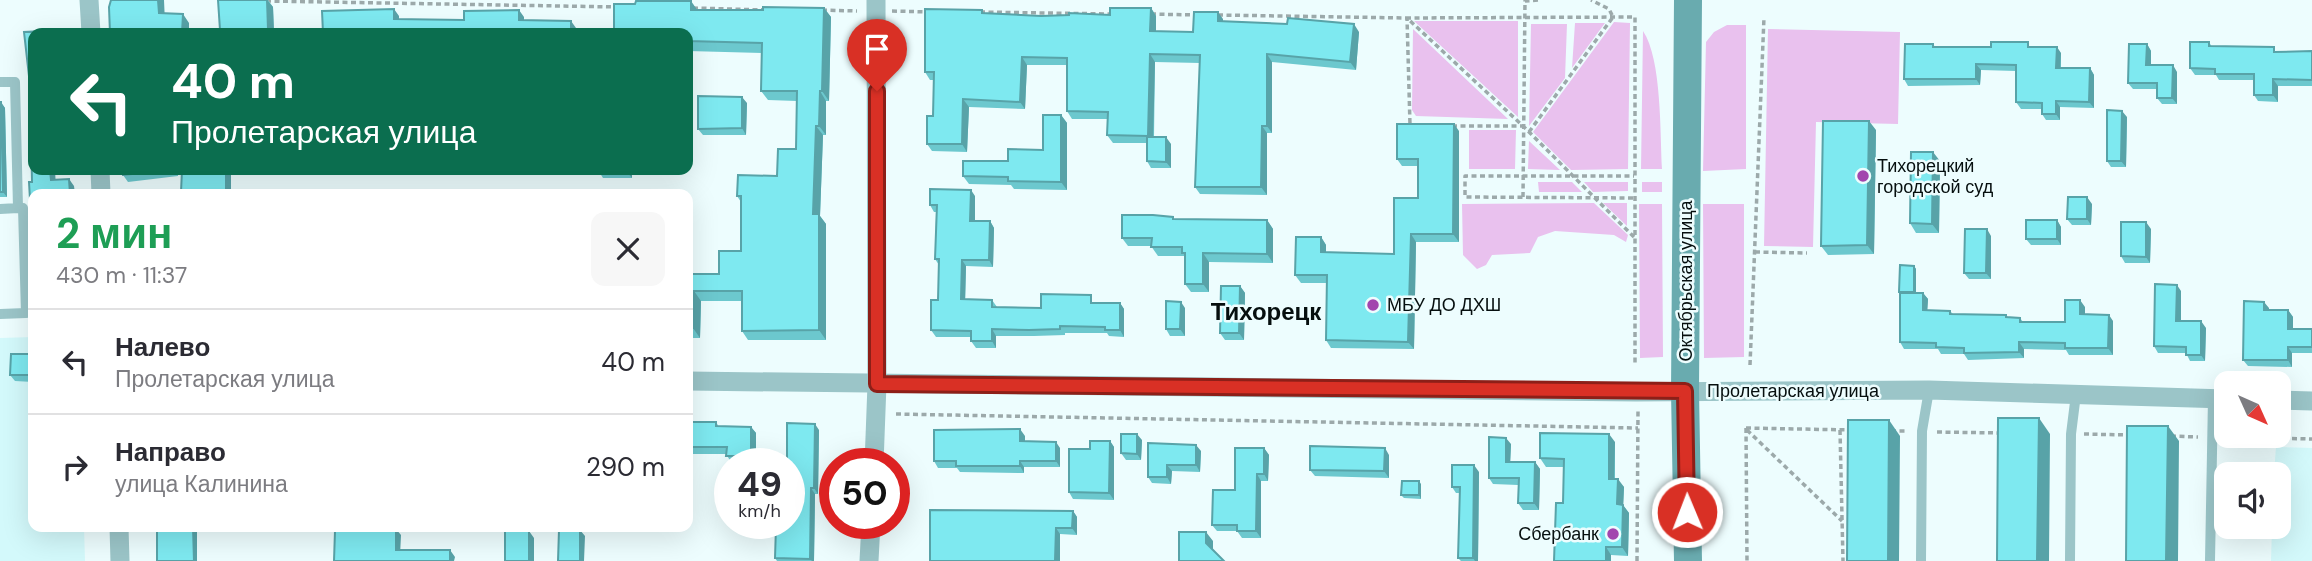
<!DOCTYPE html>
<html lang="ru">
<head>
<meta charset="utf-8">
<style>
  body { margin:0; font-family:"DM Sans",sans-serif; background:#f7f7f7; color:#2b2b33; height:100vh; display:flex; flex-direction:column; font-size:26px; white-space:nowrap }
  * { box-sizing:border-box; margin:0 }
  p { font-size:23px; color:#7c7c81 }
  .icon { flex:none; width:38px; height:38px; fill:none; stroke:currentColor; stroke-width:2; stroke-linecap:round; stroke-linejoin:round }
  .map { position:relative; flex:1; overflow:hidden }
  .drawer { position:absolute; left:28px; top:189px; width:665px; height:343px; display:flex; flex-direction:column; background:#fff; border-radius:14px; box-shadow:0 7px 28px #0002 }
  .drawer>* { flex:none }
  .top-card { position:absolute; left:28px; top:28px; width:665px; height:147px; border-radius:14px; box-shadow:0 7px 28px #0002; background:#0b6e4f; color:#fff; overflow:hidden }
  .needle { width:46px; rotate:135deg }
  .tools { position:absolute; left:2214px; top:371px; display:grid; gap:14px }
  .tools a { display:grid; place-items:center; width:77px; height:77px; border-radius:14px; background:#fff; box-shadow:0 7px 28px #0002; font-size:35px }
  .speed { position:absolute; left:714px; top:448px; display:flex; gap:14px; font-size:35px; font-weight:700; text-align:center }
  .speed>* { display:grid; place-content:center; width:91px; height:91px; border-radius:50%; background:#fff; box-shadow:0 7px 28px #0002; line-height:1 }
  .speed small { font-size:18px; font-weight:400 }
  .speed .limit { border:10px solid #d22; background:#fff; color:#111 }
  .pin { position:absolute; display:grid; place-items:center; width:60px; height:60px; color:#fff; margin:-72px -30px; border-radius:50% 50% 50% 0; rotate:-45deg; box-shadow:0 0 7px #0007 }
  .pin .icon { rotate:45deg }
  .me { position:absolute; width:77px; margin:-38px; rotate:359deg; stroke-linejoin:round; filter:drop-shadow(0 0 5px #0008) }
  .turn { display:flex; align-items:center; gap:24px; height:147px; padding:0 28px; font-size:32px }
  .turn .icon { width:91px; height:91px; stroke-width:2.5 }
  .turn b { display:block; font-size:49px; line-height:60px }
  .round { display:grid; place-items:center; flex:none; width:74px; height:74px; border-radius:14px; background:#f7f7f7 }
  .overview { display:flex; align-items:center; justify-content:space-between; height:119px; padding:0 28px }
  h1 { font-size:42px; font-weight:700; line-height:52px; color:#1e9e55 }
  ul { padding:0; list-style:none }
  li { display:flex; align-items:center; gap:21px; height:105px; padding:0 28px; border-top:2px solid #e1e1e2 }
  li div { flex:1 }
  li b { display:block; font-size:26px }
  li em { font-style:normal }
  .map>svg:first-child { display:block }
  .built { fill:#d3f9fb }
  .green { fill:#e9c1ee }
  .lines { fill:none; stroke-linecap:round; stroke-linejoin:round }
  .path { stroke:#9ca9aa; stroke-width:3.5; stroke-dasharray:5 3.5; stroke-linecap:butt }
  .service { stroke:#9bc5c8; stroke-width:10 }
  .minor { stroke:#9bc5c8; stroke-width:19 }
  .secondary { stroke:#69abaf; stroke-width:28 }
  .wall { fill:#6cc8ce }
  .shaded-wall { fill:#58a3a8 }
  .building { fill:#7ee9f0; stroke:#58a3a8; stroke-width:2 }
  .route-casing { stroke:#8d1f18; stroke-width:18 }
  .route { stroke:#d93025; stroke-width:12 }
  .poi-dot { fill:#a245ae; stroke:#edfdfe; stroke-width:2.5 }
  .labels { text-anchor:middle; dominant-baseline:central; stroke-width:5; stroke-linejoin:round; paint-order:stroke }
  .poi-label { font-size:18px; fill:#060f0f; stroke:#edfdfe; text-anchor:start }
  .street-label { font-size:18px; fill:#060f0f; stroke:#edfdfe }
  .district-label { font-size:24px; font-weight:bold; fill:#060f0f; stroke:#edfdfe }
</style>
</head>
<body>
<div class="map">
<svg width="2312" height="561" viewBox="0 0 2312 561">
  <rect width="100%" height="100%" fill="#edfdfe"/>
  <path class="built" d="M33,337V527H84L85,561H0V338Z
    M2276,447L2312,448V561H2271L2272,527H2278V474H2274Z"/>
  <path class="green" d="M1414,21H1518V117Z
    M1614,22L1630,23L1628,169L1571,170L1533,132Z
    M1575,23H1605L1572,68Z
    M1531,24H1567L1565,78L1529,126Z
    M1727,25H1746V169L1703,171L1706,42L1714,32Z
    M1413,29L1508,119L1416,116L1412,110Z
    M1768,29L1900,32L1898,124L1816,122L1813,247L1764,246Z
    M1643,31C1662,59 1660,134 1662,169H1641Z
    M1469,130H1516L1515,169H1469Z
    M1529,140V141L1560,170L1528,169Z
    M1538,182H1572L1582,192H1539Z
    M1584,182H1628V191L1593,192Z
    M1642,182H1662V192H1642Z
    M1594,203L1628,235L1626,242L1614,235L1555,231L1538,237L1530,253L1492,255L1486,265L1477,269L1463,255L1462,204Z
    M1603,203H1627V226Z
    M1639,204H1662L1663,357L1640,358Z
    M1703,204H1744V357L1704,358Z"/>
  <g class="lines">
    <path class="path" d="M266,1L619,7
      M693,8L766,10
      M822,10L857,11
      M892,11L930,12
      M980,12L1112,14
      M1151,14L1196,15
      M1218,15L1407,18L1410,125
      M1452,126H1523
      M1529,132L1613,17L1609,9L1591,0
      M1523,197L1525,1L1539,0
      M1633,198L1465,197V176H1634
      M1634,237L1523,126L1407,18L1635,17V365
      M1755,252L1807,253
      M1750,365L1764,17
      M896,414L1638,428
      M1746,428L1852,430
      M1746,428L1747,561
      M1747,430L1842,521
      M1840,430L1843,561
      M1891,431H1908
      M1937,432L2003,433
      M2084,434L2129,435
      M2171,436L2198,437
      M2224,437L2312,439
      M1637,561L1638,411"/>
    <path class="service" d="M0,82H15L18,208H23L26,313L0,314
      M0,209L18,208
      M1921,561L1922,431L1929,390
      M2070,561L2071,434L2076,394
      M2210,561L2213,398"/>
    <path class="minor" d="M89,0L91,33
      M100,170L101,194
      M688,381L1636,392L1929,390L2226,399
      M2278,400L2312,401
      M874,464L877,384L876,0
      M119,527L120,561
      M869,561L871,523"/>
    <path class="secondary" d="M1688,561L1685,391L1688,0"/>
  </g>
  <path class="wall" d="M218,0H268L273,7L274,33H196L220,30Z
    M824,8L831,17L829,101H826V135H823L820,216L826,224V340H748L742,331V301H701L700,338H688V274H719L741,251V202L737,196L777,176L796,149L797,101L768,100L761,91L762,53L688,51V33L697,10H763Z
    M1151,8L1156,16V31L1193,32L1223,19V21L1359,32L1356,70L1272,62V133H1267V195L1200,194L1195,187L1200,63L1155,62L1154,137L1171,144V168H1151L1147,161V143H1113L1107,135L1108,119H1072L1067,111V65H1027L1025,109L969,107L967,152L932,151L927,144L933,116L934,80H930L925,72L984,13L1041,16L1110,15Z
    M2209,42L2212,47L2277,52L2312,51V86H2278V102L2258,101L2254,95V80H2219L2216,75H2195L2190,68Z
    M1933,44L1935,47H2031L2061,53V68H2090L2094,75V108L2060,107V120H2046L2042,114V109H2021L2016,102V71L1981,70L1980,85L1908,86L1904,79Z
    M2147,44L2151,51V65L2177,72V104H2162L2157,98V89H2133L2128,83Z
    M0,102L5,108L7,197H0Z
    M747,103L746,135H703L698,129Z
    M1061,115L1067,123V190L1014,189L1011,185L969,184L963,176L1043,150Z
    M2127,117L2126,167H2111L2107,161Z
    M1876,130L1874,254L1828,255L1821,246Z
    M1459,131V242H1416L1414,349L1331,348L1326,340L1327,283H1301L1295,275L1321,237L1326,245V252L1394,254L1418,198V166H1402L1397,159Z
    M1940,161L1939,233H1916L1910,223Z
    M122,170H178V176L128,182L123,175Z
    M182,170H227L231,175V194H183L181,192Z
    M598,170H632V178H603Z
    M975,196V221H990L994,228L993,267L966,266L965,300H992L997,307L1041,308L1095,302V303H1120L1124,309V337L1109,336L1107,333H1065V335L1034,336H996V348H976L971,341V337H936L931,330L938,300L939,265L935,259L936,212H934L930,205Z
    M2092,204L2091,225H2072L2067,219Z
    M1173,217L1174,219L1267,220L1273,229V263L1209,262V292H1191L1185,284V258L1184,256H1158L1151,246H1128L1122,238Z
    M2057,220L2061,227V245H2031L2026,239Z
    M2151,229L2150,263H2125L2121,256Z
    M1991,236V279H1969L1964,273Z
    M1914,266L1916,269V293H1923L1928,299L1927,310L1950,311L1953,314L2006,315L2008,317L2020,318L2023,322H2065L2085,307V314L2113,321V355H2069L2066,350L2024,349V358L1968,360L1964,354H1941L1938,349H1904L1900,342V294L1899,292Z
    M1240,286L1245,293L1244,340H1225L1220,333Z
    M2181,291V321L2206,328L2205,361H2190L2186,353H2158L2154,346Z
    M1185,308V336H1170L1166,329Z
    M2269,308V310H2288L2293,317V329H2312V353H2292V367L2248,366L2243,360Z
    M33,354V382L15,381L10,375Z
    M688,422H716L719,427H751L756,433V462H731L726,454H688Z
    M819,430L818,494H815L814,561H777L775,558L776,532L755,531L751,525Z
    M1025,436V441L1060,448V467H1024V473L960,472L957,468H938L934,461Z
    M1142,440L1141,460H1126L1121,453Z
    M1110,441L1114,447V500L1073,499L1069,492L1090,449Z
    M1615,442V479L1624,487L1623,505L1629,513L1628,556L1611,555V561H1554L1563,503V467H1546L1540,458Z
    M1148,443L1201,451L1200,472L1172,471L1171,484L1152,483L1148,477Z
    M1511,444L1510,462H1535L1540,469L1539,510H1523L1518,503V485L1493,484L1489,478Z
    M1264,448L1269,455L1268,481H1261V538H1242L1237,531H1217L1212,525L1235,490Z
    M1389,455V478L1315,476L1310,470Z
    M1479,472L1478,561H1461L1458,558L1460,493H1456L1452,487Z
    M1421,484V499L1404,498L1401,495Z
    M1073,511L1077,517V535L1060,534L930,561Z"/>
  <path class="shaded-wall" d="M158,0H164L165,23L159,13Z
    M267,0L273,7L274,33H271L268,29Z
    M691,1L698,11L691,10Z
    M824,8L831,17L829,101L822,91Z
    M1151,8L1156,16V39L1150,31Z
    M394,9L399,16V25L394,19Z
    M519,10L524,17V27L519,20Z
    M1218,12L1223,19V28L1218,21Z
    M183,14L189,23V33H182Z
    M571,21L576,28V33H571Z
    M1354,24L1359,32L1356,70L1350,62Z
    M2147,44L2151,51V71L2146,65Z
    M2057,47L2061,53L2060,74L2056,68Z
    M1150,54L1155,62L1153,144L1148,136Z
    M1267,54L1272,62V133L1267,126Z
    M1022,57L1027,65L1025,109L1020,102Z
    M1976,64L1981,70L1980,85L1976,79Z
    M2173,65L2177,72V104L2172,98Z
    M2090,68L2094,75V108L2089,102Z
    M2273,79L2278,86V102L2273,95Z
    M820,91L826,101V135L819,126Z
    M742,97L747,103L746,135L742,128Z
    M963,99L969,107L967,152L962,144Z
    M2056,101L2060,107V120L2056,114Z
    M1,102L5,108L7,197L3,192Z
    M2122,111L2127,117L2126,167L2121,161Z
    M1061,115L1067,123V190L1061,182Z
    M1869,121L1876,130L1874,254L1867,245Z
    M1454,124L1459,131V242L1453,234Z
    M816,126L823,135L820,216L826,224V340L819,330L813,214Z
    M1262,126L1267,133V195L1261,187Z
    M1166,137L1171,144V168L1166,162Z
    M1933,152L1940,161L1939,233L1932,224Z
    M50,170H55L56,188L51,180Z
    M226,170L231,175V194H228L226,192Z
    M627,170H632V178L627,172Z
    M69,179L74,186L75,194H70Z
    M971,190L975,196V228L970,221Z
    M2087,197L2092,204L2091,225L2087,219Z
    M1267,220L1273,229V263L1267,254Z
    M2057,220L2061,227V245L2057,239Z
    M990,221L994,228L993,267L989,260Z
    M2146,222L2151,229L2150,263L2146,257Z
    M1987,229L1991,236V279L1986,273Z
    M1411,234L1416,242L1414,349L1408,342Z
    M1321,237L1326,245V260L1321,252Z
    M1203,253L1209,262V292L1203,284Z
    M962,260L966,266L965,306L961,299Z
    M1914,266L1916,269V295L1914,292Z
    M2177,285L2181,291V328L2176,321Z
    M1240,286L1245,293L1244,340L1239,333Z
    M694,291L701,301L700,338L693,328Z
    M1923,293L1928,299L1927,317L1923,310Z
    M2080,300L2085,307V321L2080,314Z
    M1181,302L1185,308V336L1180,329Z
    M2264,302L2269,308V316L2264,310Z
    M1120,303L1124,309V337L1120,330Z
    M2288,310L2293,317V335L2288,329Z
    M2109,315L2113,321V355L2108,348Z
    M2201,321L2206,328L2205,361L2201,355Z
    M992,329L996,336V348L992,341Z
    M2019,342L2024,349V358L2019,352Z
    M2288,347L2292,353V367L2288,360Z
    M2039,418L2050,434L2049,561H2037Z
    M1889,420L1900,436L1899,561H1888Z
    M815,424L819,430L818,494L814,488Z
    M2168,426L2179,441L2178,561H2166Z
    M751,427L756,433V462L751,456Z
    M1020,429L1025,436V448L1020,441Z
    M1137,434L1142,440L1141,460L1137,454Z
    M1609,434L1615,442L1614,487L1609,479Z
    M1506,438L1511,444L1510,468L1506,462Z
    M1110,441L1114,447V500L1109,493Z
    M1056,442L1060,448V467L1056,461Z
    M1196,445L1201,451L1200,472L1196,465Z
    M1264,448L1269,455L1268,481L1264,474Z
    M1385,448L1389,455V478L1384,471Z
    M1020,461L1024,467V473L1020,466Z
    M1535,462L1540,469L1539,510L1534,503Z
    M1167,465L1172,471L1171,484L1167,477Z
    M1474,465L1479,472L1478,561H1475L1473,558Z
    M1257,474L1261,481V538L1256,531Z
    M1618,479L1624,487L1623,512V505L1629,513L1628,556L1622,547L1617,504Z
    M1419,481L1421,484V499L1419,495Z
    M811,488L815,494L814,561H812L810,559Z
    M1073,511L1077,517V535L1072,528Z
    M193,527H197V561H194Z
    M1056,528L1060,534V561H1055Z
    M396,529L401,535L400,556L396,550Z
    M580,530L585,536L584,561H580Z
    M529,531L534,538V561H529Z
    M1206,532L1213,541V552L1206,543Z
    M1606,547L1611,555V561H1606Z
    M450,550L455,557L454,561H450Z"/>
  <path class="building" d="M111,0H158L159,13L183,14L182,33H110L109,7Z
    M218,0H267L268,29L247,30V33H196V29L220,30Z
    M636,1H691V10H763V7L824,8L822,91H820L819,126H816L813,214H819V330L742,331V291H694L693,328H688V274H719V251H741V196H737L738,175L777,176L778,149H796L797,91H761L762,43L688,41V33H614V4H635Z
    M1110,8H1151L1150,31L1193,32L1194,12H1218V21L1287,24L1288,18L1354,24L1350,62L1267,54V126H1262L1261,187H1195L1200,55L1150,54L1148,136L1107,135L1108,112L1067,111V58L1022,57L1020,102L963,99L962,144H927V116H933L934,72H925V9L982,10V13L1041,16L1069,15V13L1110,15Z
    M394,9V19L464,20V11L519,10V20L571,21V33H323L322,11Z
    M44,31V33H33V170H50L51,180L69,179L70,194H33V252L29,182H32L30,85L24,32Z
    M1991,42H2028V47H2057L2056,68H2090L2089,102L2056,101V114H2042V103L2016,102V65L1976,64V79H1904L1905,44H1933V47H1991Z
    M2190,42H2209V46L2274,47V52L2312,51V80L2273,79V95H2254V74H2215V69L2190,68Z
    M2129,44H2147L2146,65H2173L2172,98H2157V83H2128Z
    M698,96L742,97V128L698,129Z
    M0,102H1L3,192H0Z
    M2107,110L2122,111L2121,161H2107Z
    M1043,115H1061V182L1008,181V177L963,176V161H1008V149L1043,150Z
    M1823,121H1869L1867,245L1821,246Z
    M1397,124H1454L1453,234H1411L1408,342L1326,340L1327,275H1295L1296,237H1321V252L1394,254V198H1418V159H1397Z
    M1147,137H1166V162L1147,161Z
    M1911,152H1933L1932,224L1910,223Z
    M122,170H172L123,175Z
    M182,170H226V192H181Z
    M598,170H627V172L598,171Z
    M930,189L971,190L970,221H990L989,260H962L961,299L992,300V307L1041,308V294L1091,295V303H1120V330H1105V327L1060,326V329L1029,330L992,329V341H971V331L931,330V300H938L939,259H935L937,205H930Z
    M2068,197H2087V219H2067Z
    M1122,215H1153L1173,217V219L1267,220V254L1203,253V284H1185V253H1182V247H1151L1152,238H1122Z
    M2026,220H2057V239H2026Z
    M2121,222H2146V257L2121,256Z
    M1965,229H1987L1986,273H1964Z
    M1900,265L1914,266V292H1899Z
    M2155,284L2177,285L2176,321H2201V355H2186V347L2154,346Z
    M1221,286H1240L1239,333H1220Z
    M1900,293H1923V310L1950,311V314L2006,315V317L2020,318V322H2065V300H2080V314L2109,315L2108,348H2065V343L2019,342V352L1964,353V348L1936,347V343L1900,342Z
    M1166,301L1181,302L1180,329H1166Z
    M2244,301L2264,302V310H2288V329H2312V347H2288V360H2243Z
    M11,354H33V375H10Z
    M1998,418H2039L2037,561H1997Z
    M1848,420H1889L1888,561H1847Z
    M688,422H716V426L751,427V456H726L727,447H688Z
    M787,423L815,424L814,488H811L810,559L775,558L776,526L751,525V523H789V464H787Z
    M2127,426H2168L2166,561H2126Z
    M1020,429V441L1056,442V461H1020V466H956V461H934V430Z
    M1540,433L1609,434V479H1618L1617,504L1623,505L1622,547H1606V561H1554L1556,503H1563L1564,459L1540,458Z
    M1121,434H1137V454L1121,453Z
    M1489,437L1506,438V462H1535L1534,503H1518L1519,478H1489Z
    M1090,441H1110L1109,493L1069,492V449H1090Z
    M1148,443L1196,445V465H1167V477H1148Z
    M1310,446L1385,448L1384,471L1310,470Z
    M1235,448H1264V474H1257L1256,531H1237V525H1212L1213,490H1235Z
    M1452,465H1474L1473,558H1458L1460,487H1452Z
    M1402,481H1419V495H1401Z
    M930,510L1073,511L1072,528H1056L1055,561H930Z
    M157,527H193L194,561H157Z
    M378,528L396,529V550H450V561H334L335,531H378Z
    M559,530H580V561H558Z
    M505,531H529V561H505Z
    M1179,532H1206V543L1224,561H1179Z"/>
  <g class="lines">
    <g class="route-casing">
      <path id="route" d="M877,91V384L1685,391L1687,512"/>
    </g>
    <use href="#route" class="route"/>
  </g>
  <g class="poi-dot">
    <circle cx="1863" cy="176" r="7"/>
    <circle cx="1373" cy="305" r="7"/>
    <circle cx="1613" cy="534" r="7"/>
  </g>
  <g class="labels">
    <g class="poi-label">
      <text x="1877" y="166">Тихорецкий<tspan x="1877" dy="21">городской суд</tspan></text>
      <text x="1387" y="305">МБУ ДО ДХШ</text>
      <text x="1599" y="534" text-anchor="end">Сбербанк</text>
    </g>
    <g class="street-label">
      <text transform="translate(1686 281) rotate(-90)">Октябрьская улица</text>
      <text x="1793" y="391">Пролетарская улица</text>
    </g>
    <g class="district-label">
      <text x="1266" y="311">Тихорецк</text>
    </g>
  </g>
</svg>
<div class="tools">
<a><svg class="needle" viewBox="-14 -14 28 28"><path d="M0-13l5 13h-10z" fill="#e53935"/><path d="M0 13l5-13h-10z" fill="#7c7c81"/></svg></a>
<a><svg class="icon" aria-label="sound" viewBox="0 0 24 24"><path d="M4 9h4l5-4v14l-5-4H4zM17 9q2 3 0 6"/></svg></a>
</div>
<div class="speed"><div>49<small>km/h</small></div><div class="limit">50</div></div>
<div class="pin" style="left:877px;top:91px;background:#d93025"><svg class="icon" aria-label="arrive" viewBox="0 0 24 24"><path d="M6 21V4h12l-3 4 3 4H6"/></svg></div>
<svg class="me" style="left:1687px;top:512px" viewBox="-20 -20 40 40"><circle r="17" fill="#d93025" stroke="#fff" stroke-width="3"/><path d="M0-11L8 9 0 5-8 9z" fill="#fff"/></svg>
<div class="top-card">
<div class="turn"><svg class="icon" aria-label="left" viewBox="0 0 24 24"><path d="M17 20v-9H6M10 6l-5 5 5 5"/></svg><div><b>40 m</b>Пролетарская улица</div></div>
</div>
<section class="drawer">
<div class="overview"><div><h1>2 мин</h1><p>430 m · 11:37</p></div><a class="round"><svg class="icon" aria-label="close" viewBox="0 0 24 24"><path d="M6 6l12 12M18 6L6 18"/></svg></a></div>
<ul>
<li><svg class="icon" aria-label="left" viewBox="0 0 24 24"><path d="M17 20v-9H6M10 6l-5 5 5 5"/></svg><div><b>Налево</b><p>Пролетарская улица</p></div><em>40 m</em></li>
<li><svg class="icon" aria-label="right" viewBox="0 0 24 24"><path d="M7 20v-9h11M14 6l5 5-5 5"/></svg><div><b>Направо</b><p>улица Калинина</p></div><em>290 m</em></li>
</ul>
</section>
</div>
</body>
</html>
